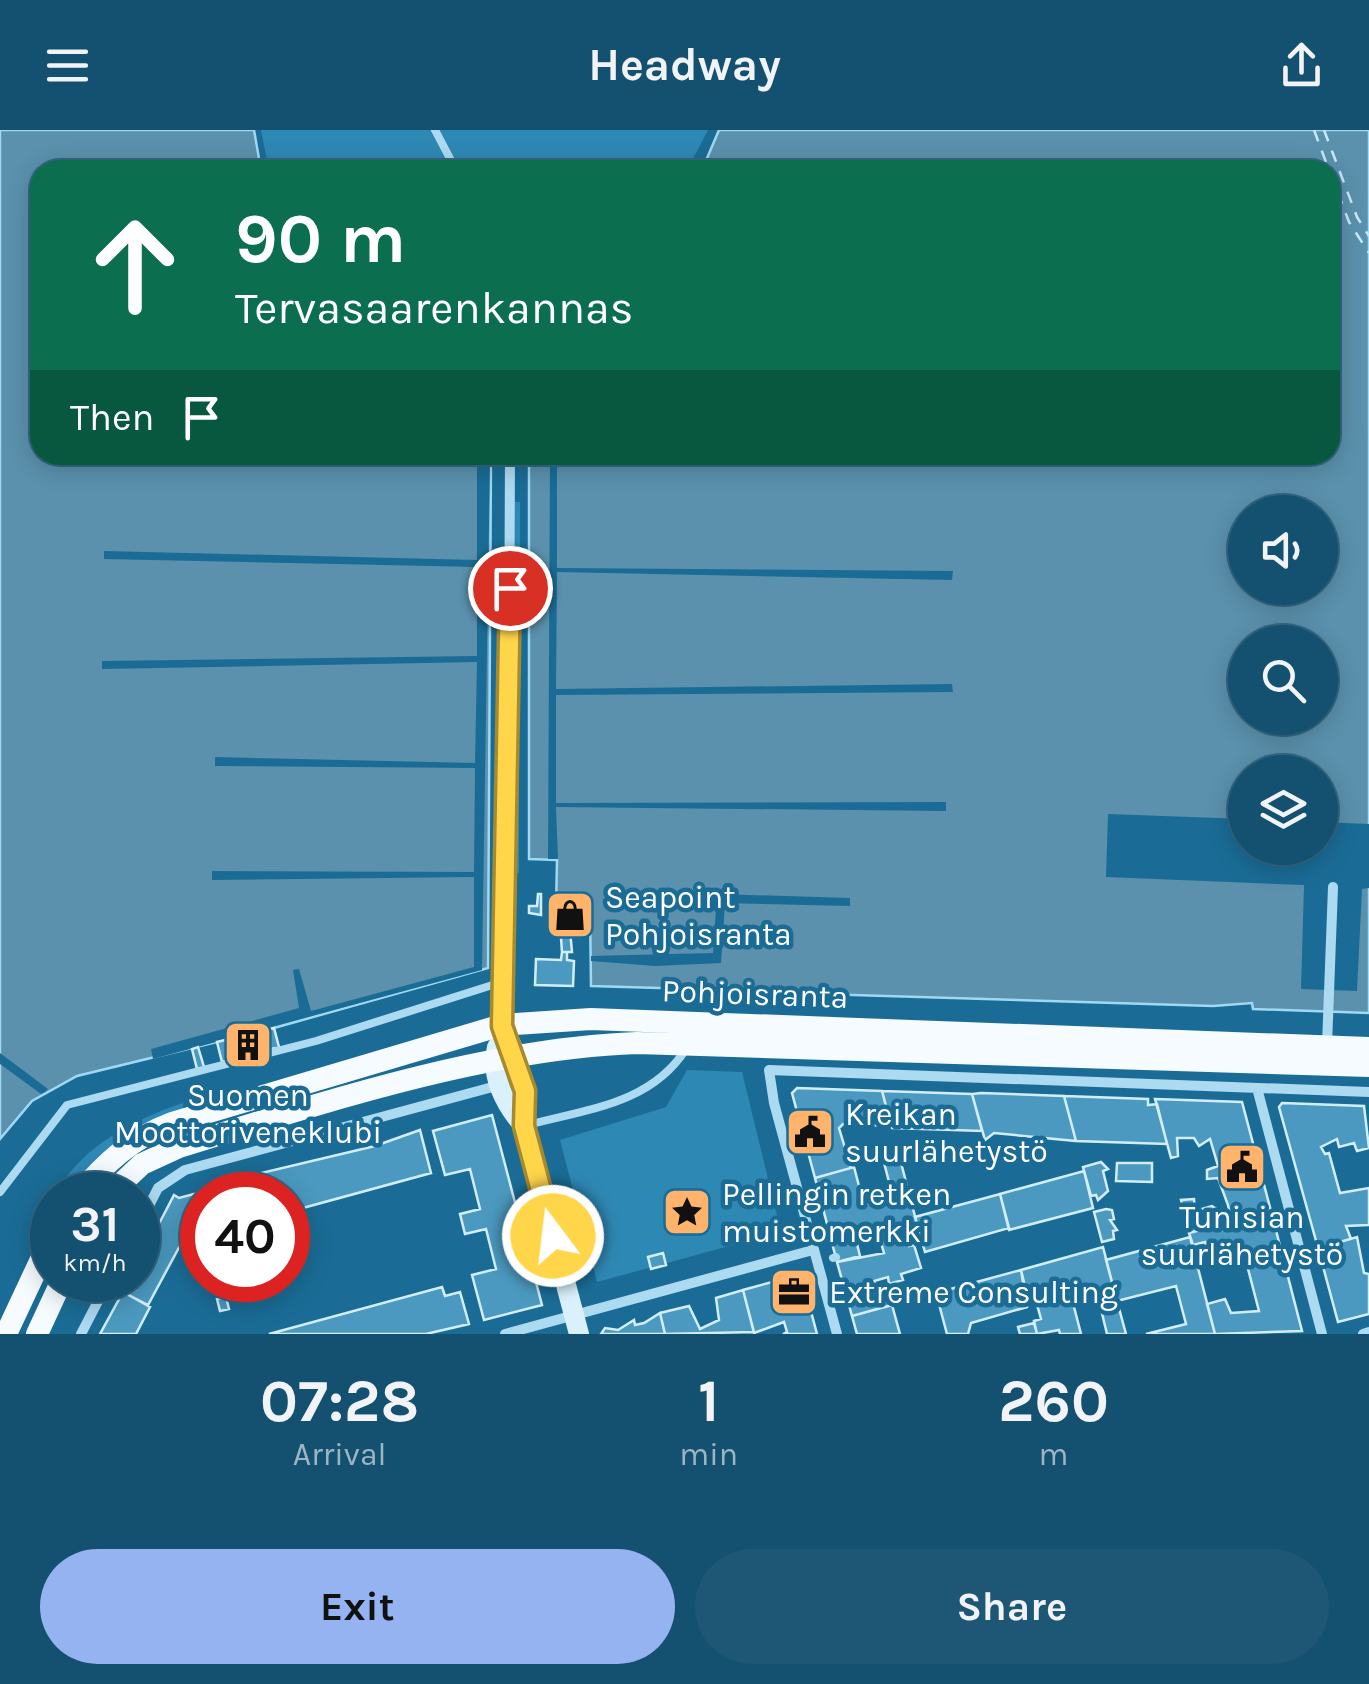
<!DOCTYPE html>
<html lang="en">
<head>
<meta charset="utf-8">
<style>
  body { margin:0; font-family:Karla,sans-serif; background:#1d5775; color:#f1f3f6; height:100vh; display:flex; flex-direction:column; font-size:38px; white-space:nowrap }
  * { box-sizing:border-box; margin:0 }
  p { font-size:32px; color:#9db5c3 }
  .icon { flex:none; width:55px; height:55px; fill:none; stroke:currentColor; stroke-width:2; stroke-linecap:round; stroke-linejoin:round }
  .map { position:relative; height:1204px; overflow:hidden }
  .sheet { display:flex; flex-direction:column; background:#145170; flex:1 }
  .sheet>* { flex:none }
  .guide { position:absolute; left:30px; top:30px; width:1310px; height:305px; border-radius:30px; box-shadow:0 5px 25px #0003,0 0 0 2px #336883; background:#0b6e4f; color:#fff; overflow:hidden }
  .buttons { position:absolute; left:1228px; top:365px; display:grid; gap:20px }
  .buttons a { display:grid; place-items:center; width:110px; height:110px; border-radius:50%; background:#145170; box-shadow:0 5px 25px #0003,0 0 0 2px #336883; font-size:50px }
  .speed { position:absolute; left:30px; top:1042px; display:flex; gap:20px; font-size:50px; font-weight:700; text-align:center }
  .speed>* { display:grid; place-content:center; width:130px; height:130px; border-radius:50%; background:#145170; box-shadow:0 5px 25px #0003,0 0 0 2px #336883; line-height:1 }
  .speed small { font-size:25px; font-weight:400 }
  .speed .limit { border:15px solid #d22; background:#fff; color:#111 }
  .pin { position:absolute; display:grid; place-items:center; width:85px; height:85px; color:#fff; margin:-42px; border:5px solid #fff; border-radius:50%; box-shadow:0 2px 10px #0007 }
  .me { position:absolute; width:110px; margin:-55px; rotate:345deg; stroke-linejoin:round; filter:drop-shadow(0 0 8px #0008) }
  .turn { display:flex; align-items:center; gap:35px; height:210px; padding:0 40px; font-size:45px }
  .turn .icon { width:130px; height:130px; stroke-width:2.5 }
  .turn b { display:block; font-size:70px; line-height:85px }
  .then { display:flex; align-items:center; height:95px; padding:0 40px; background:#0003; gap:20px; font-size:38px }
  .eta { display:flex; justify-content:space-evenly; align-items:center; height:170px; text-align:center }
  .eta b { font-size:60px; font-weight:700; line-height:70px }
  .cta { display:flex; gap:20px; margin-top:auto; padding:20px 40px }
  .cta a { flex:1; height:115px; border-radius:60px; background:#95b2f1; color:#111; font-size:40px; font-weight:700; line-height:115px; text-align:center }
  .cta a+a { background:#1d5775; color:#f1f3f6 }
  header { display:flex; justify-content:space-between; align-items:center; height:130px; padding:0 40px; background:#145170; font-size:45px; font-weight:700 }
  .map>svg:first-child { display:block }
  .green { fill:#2e88b4 }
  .water { fill:#5b91ad; stroke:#9fd8f2; stroke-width:2.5; fill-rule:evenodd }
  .pier { fill:#1a6c96 }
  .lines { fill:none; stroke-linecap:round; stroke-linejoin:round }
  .ferry { stroke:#c7e9f9; stroke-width:2.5; stroke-dasharray:12 10; stroke-linecap:butt }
  .building { fill:#4b99c0; stroke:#d3eefb; stroke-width:2.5 }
  .lane { stroke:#acdaf0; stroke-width:8 }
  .street { stroke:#acdaf0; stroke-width:10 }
  .secondary { stroke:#daf0fb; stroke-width:20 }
  .primary { stroke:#f5fbff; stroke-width:22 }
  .route-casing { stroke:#a68a30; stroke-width:25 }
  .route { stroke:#ffd54a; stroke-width:18 }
  .labels { text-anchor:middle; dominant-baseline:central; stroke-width:9; stroke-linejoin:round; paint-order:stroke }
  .poi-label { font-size:32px; fill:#fff; stroke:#1a6c96; text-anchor:start }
  .street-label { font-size:32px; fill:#fff; stroke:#1a6c96 }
</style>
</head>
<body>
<header><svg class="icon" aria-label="menu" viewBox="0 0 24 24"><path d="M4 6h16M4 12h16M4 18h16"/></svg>Headway<svg class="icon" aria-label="share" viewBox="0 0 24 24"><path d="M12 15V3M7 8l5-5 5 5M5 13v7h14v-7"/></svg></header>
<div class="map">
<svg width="1369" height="1204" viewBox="0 0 1369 1204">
  <rect width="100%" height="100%" fill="#1a6c96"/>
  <path class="green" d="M261,0H708L687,40H269Z
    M514,372H520V474H514Z
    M514,511H520L519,613H514Z
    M514,652H519V743H514Z
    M687,940L742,942L781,1102L597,1152L560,1010L666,977Z
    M183,973V982C131,995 98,1021 66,1065H54C83,1016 130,991 183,973Z"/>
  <path class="water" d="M0,0H254L261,40H40V325H491L488,838L274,898L77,946L32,971L0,1009Z
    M719,0H1369V883L1253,879L1252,873L1213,876L787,863L729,856L728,860L591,856L590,780H556L557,730L529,729V325H1330V40H702ZM1245,382H1320V458H1245ZM1245,512H1320V588H1245ZM1245,642H1320V718H1245Z"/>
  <path class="pier" d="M227,325L490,329L482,840L153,929L151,919L299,878L293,840L299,839L311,881L474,837V747L212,750V741L474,742L475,638L215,636V627L475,633L477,532L102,539V531L477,526V437L104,429V421L477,430V335Z
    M664,325H946V330L557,335V438L953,441L952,450L557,442L556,559L952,554L953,562L556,565V673L946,672V681L556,677L558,729H548L550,331Z
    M1108,684L1245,689V718H1320V692L1369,694V758L1362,759L1357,861L1301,859L1304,755L1106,747Z
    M717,764L850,768V776L725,773L721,833L655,836L591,831V826L713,823Z
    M0,923L48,959L45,962L41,964L0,934Z"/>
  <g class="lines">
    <path class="ferry" d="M1314,0L1329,40
      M1324,0L1357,87L1369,106
      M1330,42L1349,92L1369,123"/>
  </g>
  <path class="building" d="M538,764H541V785L529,783V776H537Z
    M559,780H590V789H569L572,822H562Z
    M562,822H567V830L574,831L573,856L535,855L536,829L561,830Z
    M274,898L279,917L222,932L217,912Z
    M198,917L204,937L197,939L192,919Z
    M797,958L882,961L891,996L843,994L839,998L851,1038L815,1048L792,963Z
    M882,961L972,964L982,1001L892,998Z
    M981,963L1064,966L1076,1011L994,1003L985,1010L972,964Z
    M1064,966L1148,969V975L1157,974L1167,1014L1076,1011Z
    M1155,969L1242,972L1271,1081L1189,1103L1181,1070L1194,1069L1195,1081L1212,1076L1221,1082L1229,1080L1228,1075L1218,1048L1207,1049V1040L1218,1036L1210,1009L1199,1016L1194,1008H1177L1178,1026L1171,1028Z
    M1282,973L1364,976L1369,1018L1357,1021L1354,1013L1339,1017L1337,1009L1321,1017L1325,1024L1329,1023L1340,1063L1369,1058V1095L1346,1096L1351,1109L1318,1118L1279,977Z
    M492,985L542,1175L484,1190L472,1145L496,1139L486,1099L465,1104L460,1084L480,1079L470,1039L445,1045L433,1001Z
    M420,1000L431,1043L288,1082V1065H222L219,1053L375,1016Z
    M899,1025L917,1094L895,1100L897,1108L881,1113L878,1101L855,1106L860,1126L837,1132L815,1048L854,1037L863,1071L868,1074L893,1067L883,1029Z
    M1101,1032L1108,1039L1103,1041L1108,1061L1098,1070L1096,1065L1091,1066L1083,1037Z
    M1117,1033H1152V1052L1116,1051Z
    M1084,1041L1093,1078L1009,1100L1000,1064Z
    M220,1057L222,1065H202V1093L189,1099L148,1175L123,1162L129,1150H138V1134L174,1065L179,1068Z
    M1000,1064L1009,1098L925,1122L915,1087Z
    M1106,1079L1112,1080L1114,1089L1110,1090L1117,1100L1113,1101L1114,1109L1102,1112L1094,1082Z
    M1271,1081L1302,1201L1215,1204L1207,1174L1225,1169L1231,1183L1259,1181L1241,1112L1207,1118L1205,1112L1193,1115L1189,1103Z
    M906,1105L909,1116L914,1115L921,1138L901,1144L903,1150L889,1154L888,1147L874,1151L882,1170L891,1167L892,1175L852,1186L837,1132L884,1123L881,1113Z
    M1190,1107L1215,1204H1146L1186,1194L1176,1156L1117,1171L1106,1130Z
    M1357,1107L1364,1143L1369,1144V1184L1338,1192L1318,1118Z
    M1103,1117L1113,1156L1076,1167L1073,1173L1081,1204H1060L1059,1200L1037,1204L1034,1191L1041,1189L1036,1171L1029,1173L1021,1140Z
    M663,1123L666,1135L651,1139L648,1127Z
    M1021,1140L1027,1177L971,1193L968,1204H947L936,1163Z
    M801,1144L817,1204H783L787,1202L784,1192L754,1203L743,1160Z
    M1113,1156L1117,1171L1126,1204H1107L1099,1171L1107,1169L1105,1159Z
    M442,1157L445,1166L460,1162L469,1194L426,1204H269Z
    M743,1160L754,1202L665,1204L660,1183L689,1176L700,1199L719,1190L716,1168Z
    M123,1162L150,1177L136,1204H100Z
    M226,1167L229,1179L220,1181L217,1169Z
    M892,1175L900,1204H857L852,1186Z
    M660,1183L665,1204H601L605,1198L618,1200L634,1190L635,1195L644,1193Z
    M1034,1193L1037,1204H1020L1018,1197Z"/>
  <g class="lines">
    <path class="lane" d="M435,0L456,40
      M524,996C586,979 650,975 686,919
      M0,1062L67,975L316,911L502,852
      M833,1128L836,1127"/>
    <path class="street" d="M502,894V771L508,762L510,325
      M1327,915L1333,757
      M1257,958L1322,1204
      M138,1097L158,1058L185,1040L500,955
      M81,1204L109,1150
      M505,1204L813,1120
      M837,1204L774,973L769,940L1369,962
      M1363,1204L1369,1202"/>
    <path class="secondary" d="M502,895L516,925L527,969L524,996L579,1204
      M497,917C490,946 505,975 524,996"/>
    <path class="primary" d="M78,1065C105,1033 132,1008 172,993L502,895L591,889L1369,918
      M109,1065L142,1034L179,1017C321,973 488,918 637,913L1369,936
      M6,1204L52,1106
      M37,1204L62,1150"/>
  </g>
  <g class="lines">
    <g class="route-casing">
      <path id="route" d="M510,458L502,896L525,961L524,996L553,1106"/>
    </g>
    <use href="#route" class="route"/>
  </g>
  <defs>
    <g id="shop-square" transform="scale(2.5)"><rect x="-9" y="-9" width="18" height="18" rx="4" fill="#ffb36b" stroke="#1a6c96"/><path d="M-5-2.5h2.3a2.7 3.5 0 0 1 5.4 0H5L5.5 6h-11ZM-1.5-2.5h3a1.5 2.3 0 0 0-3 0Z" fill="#111"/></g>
    <g id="building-square" transform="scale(2.5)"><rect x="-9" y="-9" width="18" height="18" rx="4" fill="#ffb36b" stroke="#1a6c96"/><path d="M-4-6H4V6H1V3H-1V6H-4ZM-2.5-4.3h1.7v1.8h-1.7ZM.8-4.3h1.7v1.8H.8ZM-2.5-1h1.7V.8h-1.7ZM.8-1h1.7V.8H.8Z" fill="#111"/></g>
    <g id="civic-square" transform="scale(2.5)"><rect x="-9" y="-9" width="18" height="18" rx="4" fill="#ffb36b" stroke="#1a6c96"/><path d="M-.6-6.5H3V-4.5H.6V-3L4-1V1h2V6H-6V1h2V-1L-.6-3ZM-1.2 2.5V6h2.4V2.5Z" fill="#111"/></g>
    <g id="sight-square" transform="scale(2.5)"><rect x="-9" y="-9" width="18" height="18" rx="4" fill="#ffb36b" stroke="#1a6c96"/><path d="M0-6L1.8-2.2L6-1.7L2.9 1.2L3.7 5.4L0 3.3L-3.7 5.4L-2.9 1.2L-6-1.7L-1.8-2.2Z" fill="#111"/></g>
    <g id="office-square" transform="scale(2.5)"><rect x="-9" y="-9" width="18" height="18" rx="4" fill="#ffb36b" stroke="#1a6c96"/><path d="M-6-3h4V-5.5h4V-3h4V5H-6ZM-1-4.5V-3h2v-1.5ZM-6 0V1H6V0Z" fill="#111"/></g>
  </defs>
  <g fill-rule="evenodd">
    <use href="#shop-square" x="570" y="785"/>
    <use href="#building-square" x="248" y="915"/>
    <use href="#civic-square" x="810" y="1002"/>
    <use href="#civic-square" x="1242" y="1037"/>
    <use href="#sight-square" x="687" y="1082"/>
    <use href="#office-square" x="794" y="1162"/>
  </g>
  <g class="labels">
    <g class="poi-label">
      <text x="605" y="767">Seapoint<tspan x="605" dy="37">Pohjoisranta</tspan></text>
      <text x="248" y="965" text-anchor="middle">Suomen<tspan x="248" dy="37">Moottoriveneklubi</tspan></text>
      <text x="845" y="984">Kreikan<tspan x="845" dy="37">suurlähetystö</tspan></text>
      <text x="722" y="1064">Pellingin retken<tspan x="722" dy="37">muistomerkki</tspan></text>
      <text x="1242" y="1087" text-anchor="middle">Tunisian<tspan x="1242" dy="37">suurlähetystö</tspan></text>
      <text x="829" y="1162">Extreme Consulting</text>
    </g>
    <g class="street-label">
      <text transform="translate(755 864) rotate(2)">Pohjoisranta</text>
    </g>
  </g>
</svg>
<div class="buttons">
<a><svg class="icon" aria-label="sound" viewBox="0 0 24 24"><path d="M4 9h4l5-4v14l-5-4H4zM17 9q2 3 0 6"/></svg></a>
<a><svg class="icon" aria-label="search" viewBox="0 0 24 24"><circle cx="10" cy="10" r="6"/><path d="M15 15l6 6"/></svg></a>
<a><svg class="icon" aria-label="layers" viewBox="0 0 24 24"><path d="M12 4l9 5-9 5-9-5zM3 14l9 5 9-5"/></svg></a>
</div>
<div class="speed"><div>31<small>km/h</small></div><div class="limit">40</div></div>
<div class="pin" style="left:510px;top:458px;background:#d93025"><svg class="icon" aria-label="arrive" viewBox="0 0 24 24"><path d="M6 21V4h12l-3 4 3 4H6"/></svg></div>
<svg class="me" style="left:553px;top:1106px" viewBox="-20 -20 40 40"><circle r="17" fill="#ffd54a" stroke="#fff" stroke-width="3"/><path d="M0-11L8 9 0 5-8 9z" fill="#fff"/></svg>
<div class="guide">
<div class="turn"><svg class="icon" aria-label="ahead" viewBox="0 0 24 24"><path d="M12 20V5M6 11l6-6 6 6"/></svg><div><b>90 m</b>Tervasaarenkannas</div></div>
<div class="then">Then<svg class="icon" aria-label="arrive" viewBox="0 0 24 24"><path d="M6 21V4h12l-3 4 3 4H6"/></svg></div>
</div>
</div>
<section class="sheet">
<div class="eta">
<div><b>07:28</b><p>Arrival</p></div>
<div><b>1</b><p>min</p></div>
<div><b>260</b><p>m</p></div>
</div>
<div class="cta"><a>Exit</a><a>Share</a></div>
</section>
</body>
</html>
